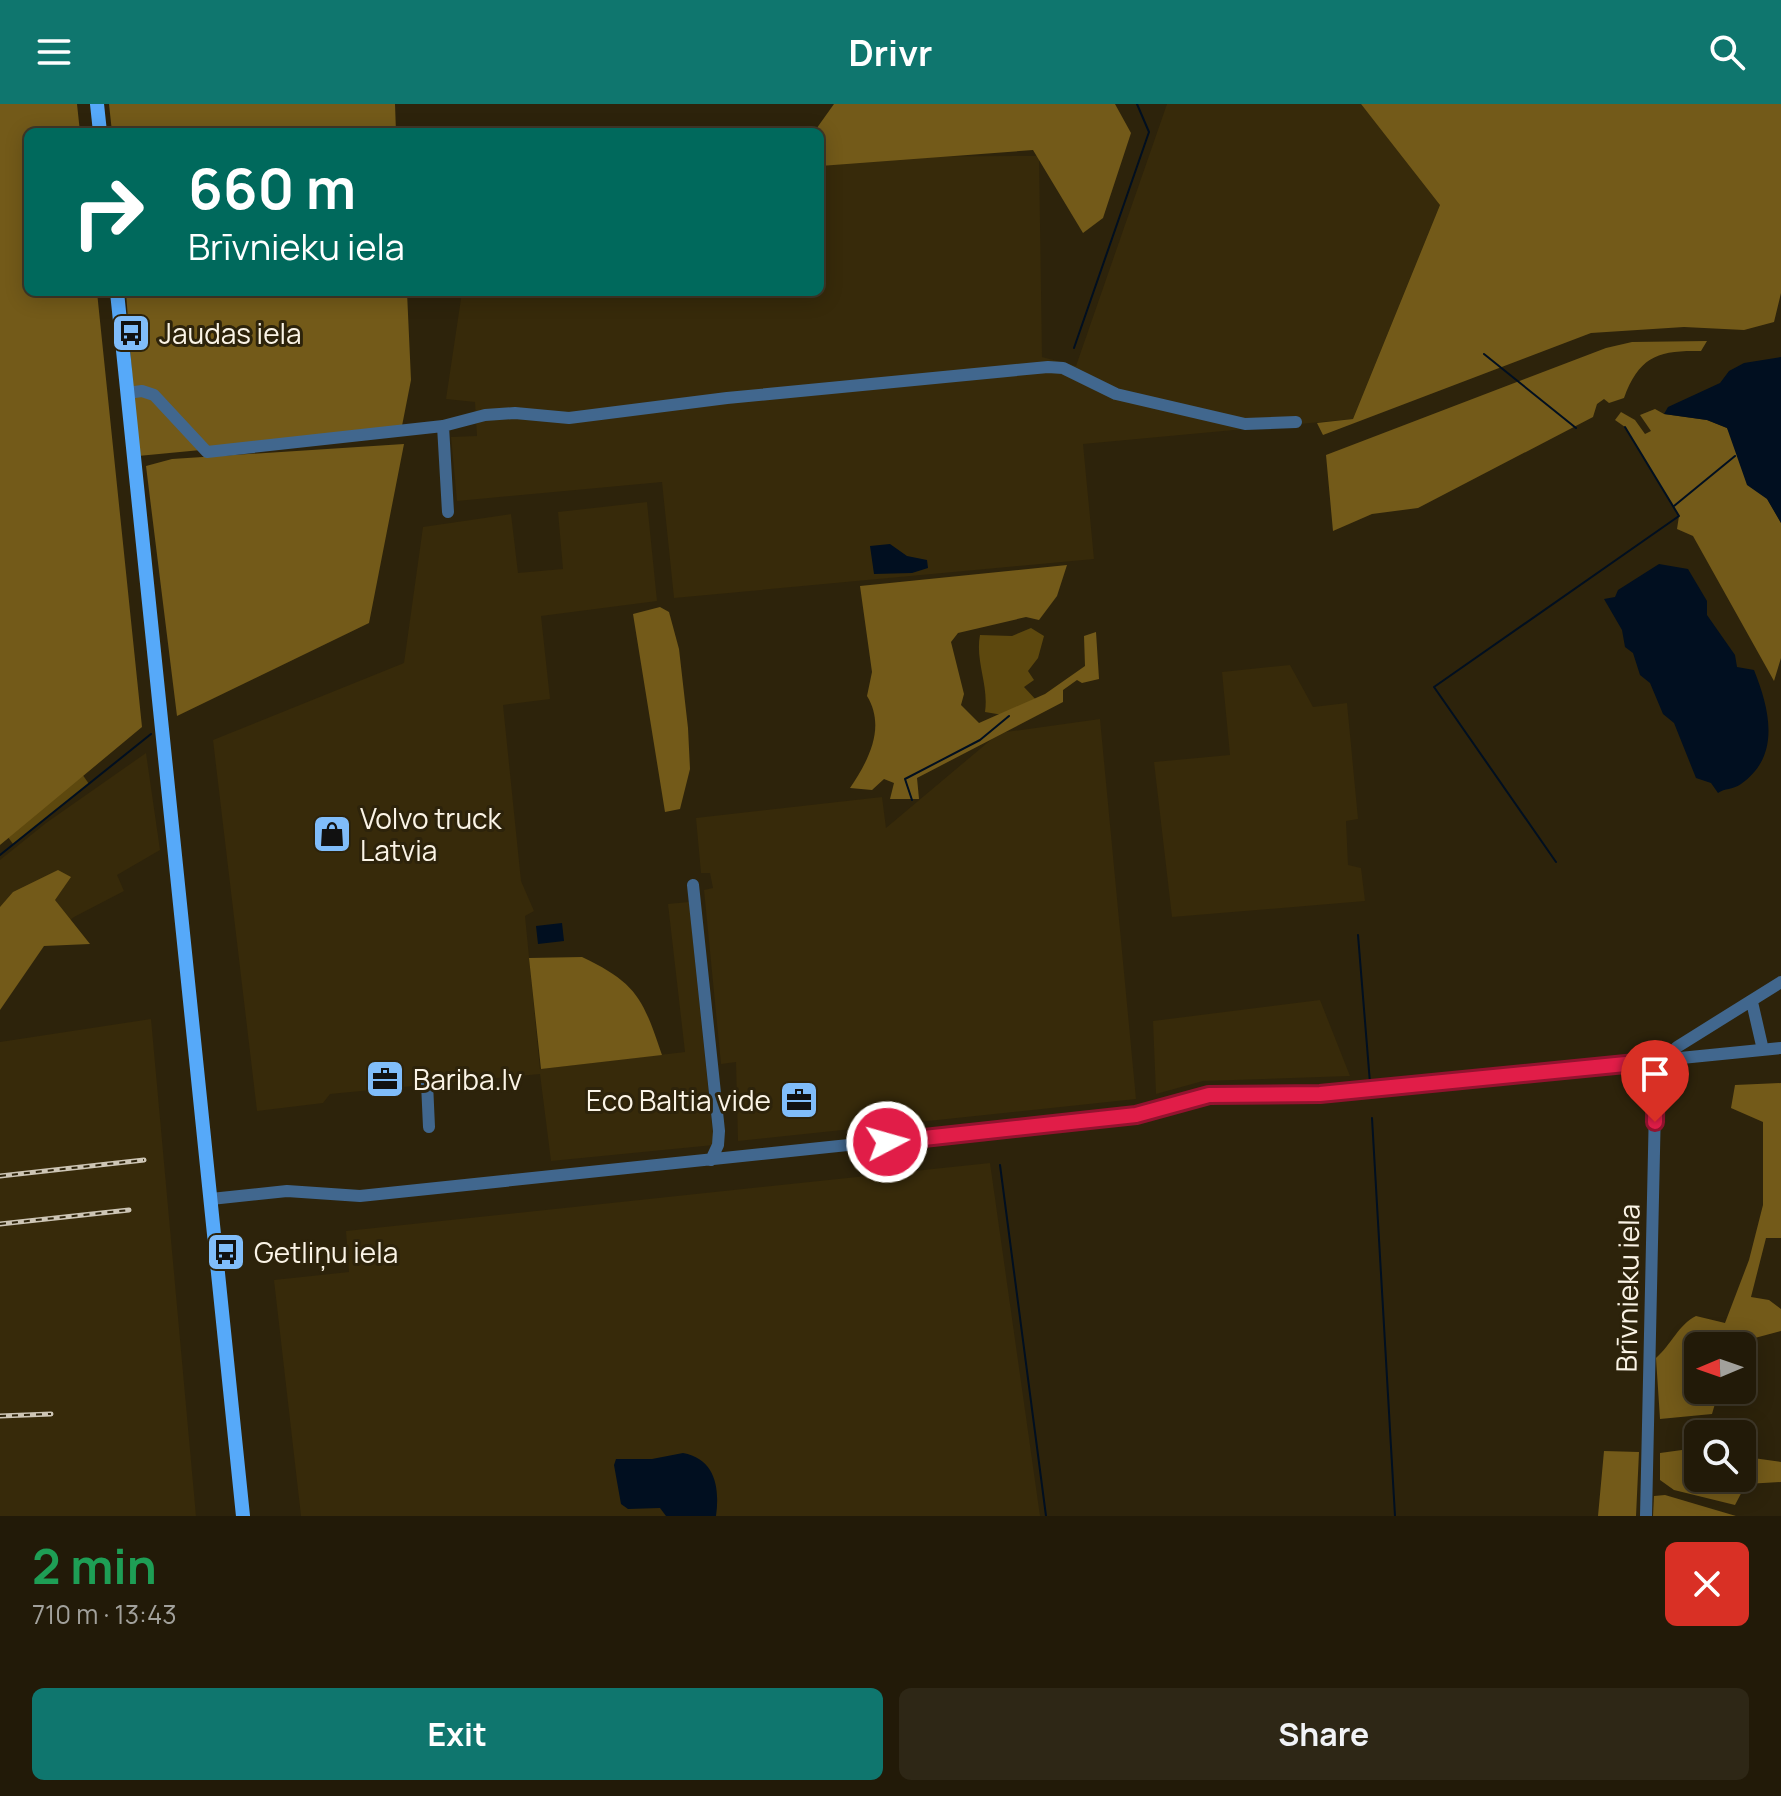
<!DOCTYPE html>
<html lang="en">
<head>
<meta charset="utf-8">
<style>
  body { margin:0; font-family:Manrope,sans-serif; background:#2e2716; color:#f1f3f6; height:100vh; display:flex; flex-direction:column; font-size:30px; white-space:nowrap }
  * { box-sizing:border-box; margin:0 }
  p { font-size:26px; color:#a2a19c }
  .icon { flex:none; width:44px; height:44px; fill:none; stroke:currentColor; stroke-width:2; stroke-linecap:round; stroke-linejoin:round }
  .map { position:relative; height:1412px; overflow:hidden }
  .drawer { display:flex; flex-direction:column; background:#221a08; flex:1 }
  .drawer>* { flex:none }
  .guide { position:absolute; left:24px; top:24px; width:800px; height:168px; border-radius:12px; box-shadow:0 4px 20px #0003,0 0 0 2px #3f3829; background:#00695c; color:#fff; overflow:hidden }
  .needle { width:52px; rotate:268deg }
  .controls { position:absolute; left:1684px; top:1228px; display:grid; gap:16px }
  .controls a { display:grid; place-items:center; width:72px; height:72px; border-radius:12px; background:#221a08; box-shadow:0 4px 20px #0003,0 0 0 2px #3f3829; font-size:40px }
  .pin { position:absolute; display:grid; place-items:center; width:68px; height:68px; color:#fff; margin:-82px -34px; border-radius:50% 50% 50% 0; rotate:-45deg; box-shadow:0 0 8px #0007 }
  .pin .icon { rotate:45deg }
  .me { position:absolute; width:88px; margin:-44px; rotate:84deg; stroke-linejoin:round; filter:drop-shadow(0 0 6px #0008) }
  .turn { display:flex; align-items:center; gap:28px; height:168px; padding:0 32px; font-size:36px }
  .turn .icon { width:104px; height:104px; stroke-width:2.5 }
  .turn b { display:block; font-size:56px; line-height:68px }
  .round { display:grid; place-items:center; flex:none; width:84px; height:84px; border-radius:12px; background:#2e2716 }
  .head { display:flex; align-items:center; justify-content:space-between; height:136px; padding:0 32px }
  h1 { font-size:48px; font-weight:700; line-height:60px; color:#1e9e55 }
  .button { display:flex; gap:16px; margin-top:auto; padding:16px 32px }
  .button a { flex:1; height:92px; border-radius:12px; background:#0f766e; color:#fff; font-size:32px; font-weight:700; line-height:92px; text-align:center }
  .button a+a { background:#2e2716; color:#f1f3f6 }
  header { display:flex; justify-content:space-between; align-items:center; height:104px; padding:0 32px; background:#0f766e; color:#fff; font-size:36px; font-weight:700 }
  .map>svg:first-child { display:block }
  .built { fill:#372a0a }
  .green { fill:#5d480e }
  .forest { fill:#735a19 }
  .water { fill:#010f20 }
  .lines { fill:none; stroke-linecap:round; stroke-linejoin:round }
  .stream { stroke:#010f20; stroke-width:2 }
  .minor { stroke:#41678e; stroke-width:12 }
  .major { stroke:#56a9f9; stroke-width:14 }
  .rail-casing { stroke:#cdc5b5; stroke-width:5 }
  .rail { stroke:#2d230b; stroke-width:2; stroke-dasharray:6; stroke-linecap:butt }
  .route-casing { stroke:#92132f; stroke-width:20 }
  .route { stroke:#e11d48; stroke-width:14 }
  .labels { text-anchor:middle; dominant-baseline:central; stroke-width:6; stroke-linejoin:round; paint-order:stroke }
  .poi-label { font-size:28px; fill:#fbf4e6; stroke:#2d230b; text-anchor:start }
  .street-label { font-size:28px; fill:#fbf4e6; stroke:#2d230b }
</style>
</head>
<body>
<header><svg class="icon" aria-label="menu" viewBox="0 0 24 24"><path d="M4 6h16M4 12h16M4 18h16"/></svg>Drivr<svg class="icon" aria-label="search" viewBox="0 0 24 24"><circle cx="10" cy="10" r="6"/><path d="M15 15l6 6"/></svg></header>
<div class="map">
<svg width="1781" height="1412" viewBox="0 0 1781 1412">
  <rect width="100%" height="100%" fill="#2d230b"/>
  <path class="built" d="M1167,0H1361L1439,96L1440,101L1353,315L1083,340L1094,455L674,494L662,378L457,397L451,333L477,332L475,298L446,295L462,188H820V53L1039,52L1042,253L1076,262Z
    M647,398L657,497L541,512L550,595L503,601L521,777L534,807L525,812L540,965L685,948L668,800L689,798L714,1041L551,1057L540,970L330,990L323,999L257,1007L213,636L404,559L423,423L511,410L518,469L563,465L558,408Z
    M1290,561L1313,603L1347,599L1358,715L1346,717L1348,761L1361,764L1365,797L1172,813L1154,658L1230,651L1222,568Z
    M1100,615L1136,995L738,1037L736,958L721,960L704,786L713,784L710,769H701L696,714L882,693L886,724L999,629Z
    M146,649L160,746L117,771L124,787L74,813L19,858L0,834V756L46,719Z
    M1320,896L1350,972L1203,977L1156,990L1153,917Z
    M151,915L196,1412H0V938Z
    M990,1059L1040,1412H301L274,1176L349,1168L346,1127Z"/>
  <path class="green" d="M1031,524L1044,532L1038,554L1028,567L1034,576L1024,583L1038,598L1009,612L985,608C989,581 975,557 980,531L1012,532Z
    M73,657L89,680L13,740L0,722V714Z"/>
  <path class="forest" d="M0,0H77L80,28H28V188H97L142,623L0,741Z
    M109,0H395L396,28H112Z
    M834,0H1115L1131,29L1103,114L1083,129L1033,46L820,62V28H814Z
    M1361,0H1781V189L1774,218L1744,226L1684,223L1591,229L1323,331L1317,319L1353,315L1440,101Z
    M126,188H407L411,276L401,327L138,352Z
    M1707,237L1701,247C1659,246 1639,252 1624,294L1609,299L1604,295L1597,300L1593,313L1418,404L1372,410L1333,427L1326,351L1606,244L1632,238Z
    M1655,305L1664,310L1707,316L1727,324L1781,419V554L1774,577L1693,432L1677,425L1679,412L1625,323L1615,316L1621,308L1635,316L1645,330L1651,327L1640,311Z
    M404,340L369,519L177,612L146,362L172,355Z
    M1067,461L1057,492L1039,516L1026,513L958,529L951,538L964,590L961,601L979,619L1045,590L1085,562L1084,532L1096,528L1099,575L1082,579L1077,576L1063,586V598L917,674L919,695H890L894,679L884,675L872,686L850,684C869,656 886,623 867,592L872,568L860,482Z
    M660,503L669,508L679,545L688,624L690,665L680,705L665,708L633,510Z
    M58,766L71,773L55,796L90,840L44,842L0,906V803L13,788Z
    M582,853C637,879 643,895 662,951L541,965L529,854Z
    M1781,979V1134H1766L1751,1193L1769,1196L1781,1205V1227L1725,1242H1698V1286H1719L1712,1310L1660,1315L1656,1254C1672,1240 1678,1221 1696,1212L1725,1219L1749,1156L1763,1101V1018L1731,1004L1735,981Z
    M1682,1346L1698,1350V1374H1742V1354L1746,1353L1781,1358V1378L1746,1380L1735,1401L1674,1386L1660,1376V1349Z
    M1604,1347L1639,1348L1636,1412H1598Z
    M1665,1391L1736,1412H1653L1654,1392Z"/>
  <path class="water" d="M1781,253V419L1767,395L1747,381L1727,324L1707,316L1664,310L1668,303L1720,279L1729,267L1744,259Z
    M890,440L907,452L927,456L928,464L912,469L874,470L870,442Z
    M1659,460L1688,465L1707,497V511L1735,551L1737,563L1754,566C1770,606 1781,652 1741,680C1732,686 1725,684 1718,689L1711,679L1696,674L1674,619L1663,610L1650,579L1640,571L1633,549L1625,543L1622,526L1604,495L1615,493L1618,486Z
    M562,819L564,837L538,840L536,822Z
    M683,1349C715,1355 720,1383 716,1412H666L660,1404L628,1405L621,1400L614,1361L616,1355H652Z"/>
  <g class="lines">
    <path class="stream" d="M1074,244L1149,28L1137,0
      M1484,250L1576,324
      M1674,402L1735,352
      M912,696L905,675L980,636L1009,612
      M0,751L151,630
      M1556,758L1434,583L1679,412L1625,323
      M1358,831L1370,979
      M1372,1014L1395,1412
      M1000,1061L1046,1412"/>
    <path class="minor" d="M127,289L142,287L154,291L207,348L443,322L485,311L515,309L569,314L727,294L1048,263L1063,264L1116,290L1245,320L1296,318
      M443,322L448,408
      M693,781L719,1027L718,1041L711,1056
      M1752,898L1763,946
      M1667,956L1677,943L1781,878
      M427,979L429,1023
      M211,1095L287,1087L360,1092L1117,1013L1209,991L1320,990L1781,944
      M1646,1412L1656,957"/>
    <path class="major" d="M97,0L100,28
      M117,188L243,1412"/>
    <g class="rail-casing">
      <path id="rail" d="M0,1072L144,1056
        M0,1120L129,1106
        M0,1312L51,1310"/>
    </g>
    <use href="#rail" class="rail"/>
  </g>
  <g class="lines">
    <g class="route-casing">
      <path id="route" d="M887,1038L1136,1011L1209,991L1320,990L1656,957L1655,1018"/>
    </g>
    <use href="#route" class="route"/>
  </g>
  <defs>
    <g id="bus-square" transform="scale(2)"><rect x="-9" y="-9" width="18" height="18" rx="4" fill="#80bdfa" stroke="#2d230b"/><path d="M-5-6H5V4H4V6H2V4H-2V6H-4V4H-5ZM-3.5-4V0h7V-4ZM-3.5 1.2v1.5H-2V1.2ZM2 1.2v1.5H3.5V1.2Z" fill="#111"/></g>
    <g id="shop-square" transform="scale(2)"><rect x="-9" y="-9" width="18" height="18" rx="4" fill="#80bdfa" stroke="#2d230b"/><path d="M-5-2.5h2.3a2.7 3.5 0 0 1 5.4 0H5L5.5 6h-11ZM-1.5-2.5h3a1.5 2.3 0 0 0-3 0Z" fill="#111"/></g>
    <g id="office-square" transform="scale(2)"><rect x="-9" y="-9" width="18" height="18" rx="4" fill="#80bdfa" stroke="#2d230b"/><path d="M-6-3h4V-5.5h4V-3h4V5H-6ZM-1-4.5V-3h2v-1.5ZM-6 0V1H6V0Z" fill="#111"/></g>
  </defs>
  <g fill-rule="evenodd">
    <use href="#bus-square" x="131" y="229"/>
    <use href="#shop-square" x="332" y="730"/>
    <use href="#office-square" x="385" y="975"/>
    <use href="#office-square" x="799" y="996"/>
    <use href="#bus-square" x="226" y="1148"/>
  </g>
  <g class="labels">
    <g class="poi-label">
      <text x="159" y="229">Jaudas iela</text>
      <text x="360" y="714">Volvo truck<tspan x="360" dy="32">Latvia</tspan></text>
      <text x="413" y="975">Bariba.lv</text>
      <text x="771" y="996" text-anchor="end">Eco Baltia vide</text>
      <text x="254" y="1148">Getliņu iela</text>
    </g>
    <g class="street-label">
      <text transform="translate(1627 1184) rotate(-89)">Brīvnieku iela</text>
    </g>
  </g>
</svg>
<div class="controls">
<a><svg class="needle" viewBox="-14 -14 28 28"><path d="M0-13l5 13h-10z" fill="#e53935"/><path d="M0 13l5-13h-10z" fill="#a2a19c"/></svg></a>
<a><svg class="icon" aria-label="search" viewBox="0 0 24 24"><circle cx="10" cy="10" r="6"/><path d="M15 15l6 6"/></svg></a>
</div>
<div class="pin" style="left:1655px;top:1018px;background:#d93025"><svg class="icon" aria-label="arrive" viewBox="0 0 24 24"><path d="M6 21V4h12l-3 4 3 4H6"/></svg></div>
<svg class="me" style="left:887px;top:1038px" viewBox="-20 -20 40 40"><circle r="17" fill="#e11d48" stroke="#fff" stroke-width="3"/><path d="M0-11L8 9 0 5-8 9z" fill="#fff"/></svg>
<div class="guide">
<div class="turn"><svg class="icon" aria-label="right" viewBox="0 0 24 24"><path d="M7 20v-9h11M14 6l5 5-5 5"/></svg><div><b>660 m</b>Brīvnieku iela</div></div>
</div>
</div>
<section class="drawer">
<div class="head"><div><h1>2 min</h1><p>710 m · 13:43</p></div><a class="round" style="background:#d93025;color:#fff"><svg class="icon" aria-label="close" viewBox="0 0 24 24"><path d="M6 6l12 12M18 6L6 18"/></svg></a></div>
<div class="button"><a>Exit</a><a>Share</a></div>
</section>
</body>
</html>
